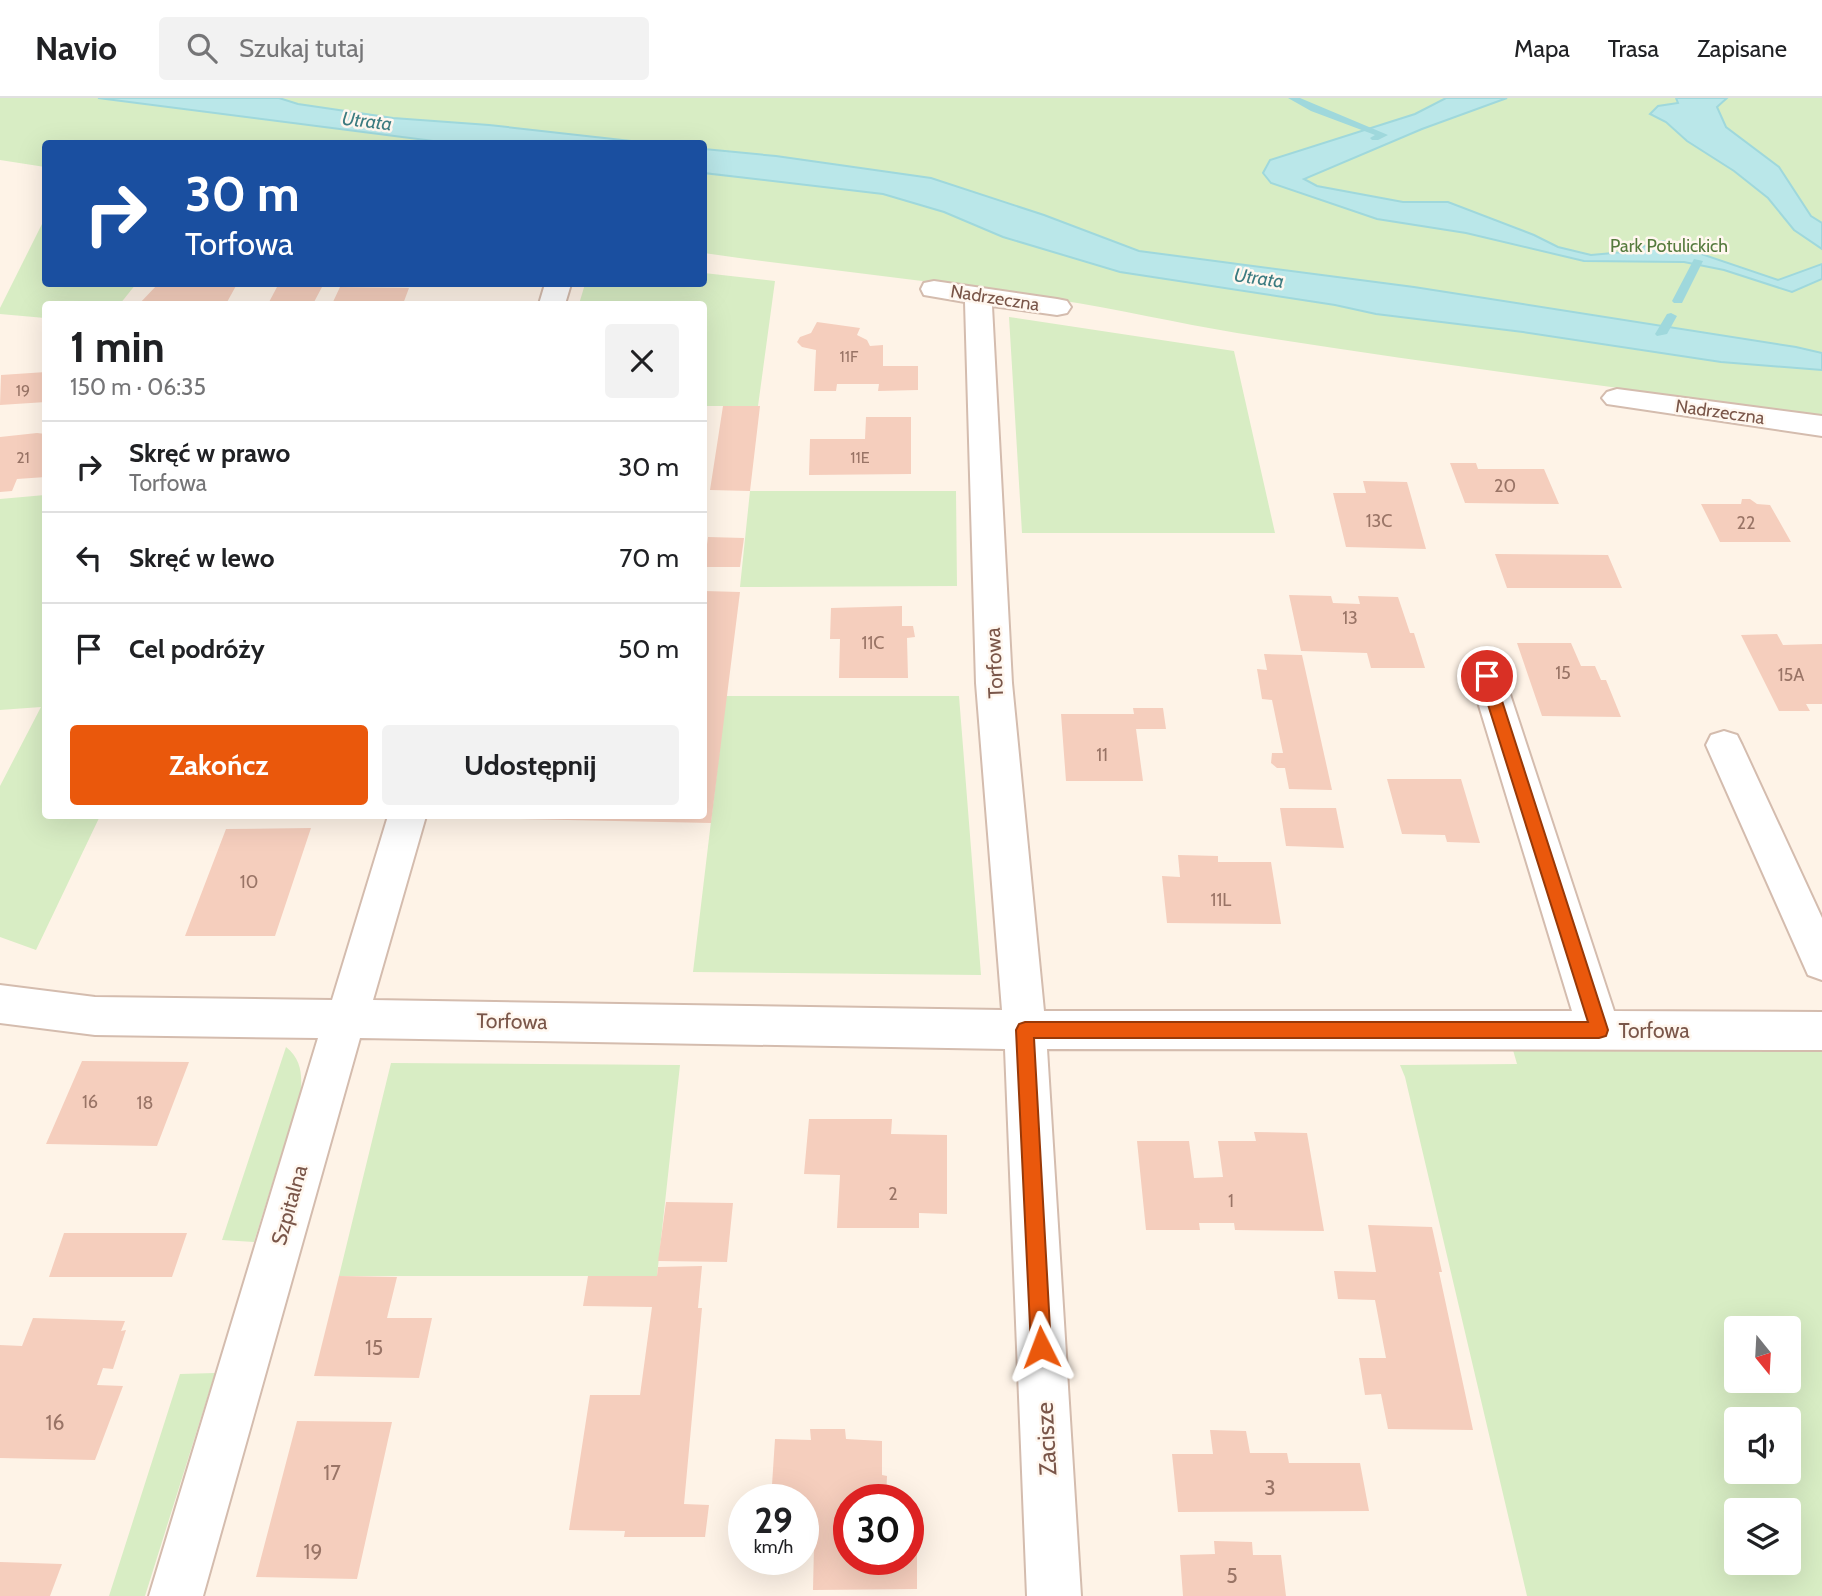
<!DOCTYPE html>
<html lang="pl">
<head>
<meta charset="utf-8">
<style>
  body { margin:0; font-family:Cabin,sans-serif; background:#f2f2f2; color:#202124; height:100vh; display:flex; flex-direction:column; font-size:26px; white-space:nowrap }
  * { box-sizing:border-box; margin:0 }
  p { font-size:23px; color:#757577 }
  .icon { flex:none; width:38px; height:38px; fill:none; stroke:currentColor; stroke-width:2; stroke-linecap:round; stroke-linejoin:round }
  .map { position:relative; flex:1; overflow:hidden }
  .panel { position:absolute; left:42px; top:203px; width:665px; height:518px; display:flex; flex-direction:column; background:#fff; border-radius:7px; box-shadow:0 7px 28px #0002 }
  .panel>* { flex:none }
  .top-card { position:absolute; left:42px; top:42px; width:665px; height:147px; border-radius:7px; box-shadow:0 7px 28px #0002; background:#1a4fa0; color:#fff; overflow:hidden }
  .needle { width:46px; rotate:162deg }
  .fabs { position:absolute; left:1724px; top:1218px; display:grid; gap:14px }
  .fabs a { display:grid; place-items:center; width:77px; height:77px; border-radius:7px; background:#fff; box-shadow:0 7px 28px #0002; font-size:35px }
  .speed { position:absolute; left:728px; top:1386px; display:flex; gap:14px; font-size:35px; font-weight:700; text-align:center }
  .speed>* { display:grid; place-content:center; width:91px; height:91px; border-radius:50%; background:#fff; box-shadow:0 7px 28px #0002; line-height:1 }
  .speed small { font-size:18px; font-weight:400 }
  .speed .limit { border:10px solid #d22; background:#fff; color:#111 }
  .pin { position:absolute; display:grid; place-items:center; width:60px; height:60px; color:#fff; margin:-30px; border:4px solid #fff; border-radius:50%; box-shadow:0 2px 7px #0007 }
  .me { position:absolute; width:77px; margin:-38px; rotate:357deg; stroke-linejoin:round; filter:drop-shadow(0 0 5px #0008) }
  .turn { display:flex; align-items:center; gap:24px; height:147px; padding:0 28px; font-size:32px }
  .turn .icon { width:91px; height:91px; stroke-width:2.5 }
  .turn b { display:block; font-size:49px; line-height:60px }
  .round { display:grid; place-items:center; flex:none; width:74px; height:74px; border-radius:7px; background:#f2f2f2 }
  .overview { display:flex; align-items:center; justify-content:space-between; height:119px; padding:0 28px }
  h1 { font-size:42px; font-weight:700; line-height:52px }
  .primary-button { display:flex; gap:14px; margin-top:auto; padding:14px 28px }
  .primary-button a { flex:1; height:80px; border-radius:7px; background:#ea580c; color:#fff; font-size:28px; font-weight:700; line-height:80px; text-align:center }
  .primary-button a+a { background:#f2f2f2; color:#202124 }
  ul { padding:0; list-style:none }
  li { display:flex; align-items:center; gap:21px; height:91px; padding:0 28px; border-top:2px solid #e0e0e0 }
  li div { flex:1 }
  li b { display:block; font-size:26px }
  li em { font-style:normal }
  header { display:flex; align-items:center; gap:42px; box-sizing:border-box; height:98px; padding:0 35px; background:#fff; border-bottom:2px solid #e0e0e0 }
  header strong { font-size:33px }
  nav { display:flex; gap:38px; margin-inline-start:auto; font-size:24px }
  .search { width:490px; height:63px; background:#f2f2f2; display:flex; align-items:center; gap:18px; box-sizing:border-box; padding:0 24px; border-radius:7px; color:#757577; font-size:26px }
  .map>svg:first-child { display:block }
  .green { fill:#d8edc4; fill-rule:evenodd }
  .water { fill:#bae7e9; stroke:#9fd8dc; stroke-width:2 }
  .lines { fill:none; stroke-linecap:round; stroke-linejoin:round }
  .stream { fill:#9fd8dc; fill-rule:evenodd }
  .building { fill:#f5cebd }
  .minor-casing { stroke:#d4bcae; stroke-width:4 }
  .minor { fill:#fff; fill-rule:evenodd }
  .route { fill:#ea580c; stroke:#983908; stroke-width:2 }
  .labels { text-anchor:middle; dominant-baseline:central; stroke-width:5; stroke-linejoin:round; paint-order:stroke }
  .far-number-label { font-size:16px; fill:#997466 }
  .far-park-label { font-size:18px; fill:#557a3d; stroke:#fff7ef }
  .far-street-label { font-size:18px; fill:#7a5649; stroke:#fff7ef }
  .number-label { font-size:18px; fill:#997466 }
  .far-water-label { font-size:19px; font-style:italic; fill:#3b7b80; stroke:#fff7ef }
  .street-label { font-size:21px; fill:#7a5649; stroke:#fff7ef }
  .near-number-label { font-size:21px; fill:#997466 }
  .near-street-label { font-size:24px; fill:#7a5649; stroke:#fff7ef }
</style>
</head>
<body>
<header>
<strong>Navio</strong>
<div class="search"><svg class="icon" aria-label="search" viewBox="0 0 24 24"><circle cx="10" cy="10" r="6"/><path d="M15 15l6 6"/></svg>Szukaj tutaj</div>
<nav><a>Mapa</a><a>Trasa</a><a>Zapisane</a></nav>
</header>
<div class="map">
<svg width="1822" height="1498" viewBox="0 0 1822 1498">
  <rect width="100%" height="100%" fill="#fef3e7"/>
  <path class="green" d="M0,0H1822V317C1627,291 1431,266 1237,235C1177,225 1118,211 1058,202C940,183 822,172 704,155V46H46L45,69L0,62Z
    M45,120L46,186H136L120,206H46L45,220L0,216V210Z
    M704,175L775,183L758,308H704V206H579L585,186H704Z
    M1009,219L1234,253L1275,435H1022Z
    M750,393H956L957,488L740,489Z
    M45,397L46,718H100L36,852L0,839V688L41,609L0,612V401Z
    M726,598H959L981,877L693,874Z
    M286,949C301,961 302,975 301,993L254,1144L222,1142Z
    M1513,952L1822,954V1498H1527L1405,979L1400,967L1517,966ZM1736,1230H1788V1283H1736ZM1736,1321H1788V1374H1736ZM1736,1412H1788V1465H1736Z
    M391,965L680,967L657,1178H339Z
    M215,1275L145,1498H109L180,1276Z"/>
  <path class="water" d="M98,0H279L298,6L393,20L489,27L649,45H449Z
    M1446,0H1507L1422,31L1304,81L1317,88L1403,104H1448L1534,137L1558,149L1591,157L1624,154L1663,143L1778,182L1822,166V181L1792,194L1724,172L1684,164L1584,163L1466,135L1377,121L1271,85L1263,75L1270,62L1415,16Z
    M1676,0H1727L1717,9L1726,29L1779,69L1811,118L1822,125V151L1794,132L1768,100L1734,73L1687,43L1666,24L1650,16L1658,8L1678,5Z
    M704,51L776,58L931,80L1044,117L1139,153L1414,189L1796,249L1822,255V272L1721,264L1523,234L1376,216L1335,207L1120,174L1003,139L944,114L883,96L704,75Z"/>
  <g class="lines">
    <path class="stream" d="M1288,0H1300L1388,37L1378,42H1372L1370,40L1375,37L1311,13Z
      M1694,161L1703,163L1682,205H1674L1672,203Z
      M1671,215L1677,218L1667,236L1657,238L1655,236L1667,216Z"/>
  </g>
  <path class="building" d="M158,186H237L226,206H139Z
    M277,189H322L313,206H268Z
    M340,189L409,190L403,206H332Z
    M817,224L860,230L857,237L867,242L870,248L883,247V268H918V292L878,293L879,286H837L836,293H814L816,252L802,249L797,244L800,239L811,235Z
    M46,274V304L0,307L1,277Z
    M723,308H760L750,393L710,392Z
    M866,319H911V376L809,377L810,341H865Z
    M37,335L46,336V379L17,381L12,393L0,394V339Z
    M1450,365H1476L1478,371H1544L1559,406L1465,405Z
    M1363,383L1407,384L1426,451L1346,449L1333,395H1366Z
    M1742,401H1750L1757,406L1770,407L1791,444H1720L1701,406H1741Z
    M708,439L744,440L740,469H704Z
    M1495,456L1608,457L1622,490H1507Z
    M704,493L740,494L711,725L477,720V718H704Z
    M1289,497L1331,498L1333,505L1360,506L1358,498L1398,499L1410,535H1414L1425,570H1371L1367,555L1301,553Z
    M902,508V528H913L915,539L907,540L908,580H839L840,541H830L831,510Z
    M1777,536L1783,547L1822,546V606H1806L1810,613H1779L1741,537Z
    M1517,545H1571L1581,568H1595L1601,582H1606L1621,619L1542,618Z
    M1264,556L1302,557L1332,692L1289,691L1285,670H1277L1271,665L1272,655H1283L1272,602L1262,601L1257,571L1267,572Z
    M1133,610H1163L1166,631H1136L1143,683H1066L1061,616H1134Z
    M1387,681H1461L1480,745L1447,744L1445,737L1402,736Z
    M1280,710H1336L1344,750L1286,748Z
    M311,730L275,838H185L226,731Z
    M1178,757L1218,758V764H1271L1281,826L1167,825L1162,778L1180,779Z
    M82,963L189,964L157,1048L46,1046Z
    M809,1021H892L891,1036L947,1037V1116L919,1115V1130H837L840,1077L804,1076Z
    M1254,1034L1307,1035L1324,1133L1235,1132L1234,1125H1199L1200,1132H1146L1137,1043H1189L1194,1080L1223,1079L1218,1043H1256Z
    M666,1104L733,1105L727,1164L658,1163Z
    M1368,1127L1432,1129L1442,1174H1439L1473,1332L1388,1331L1381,1296L1365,1297L1359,1260H1386L1375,1202L1338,1201L1334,1173L1376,1174Z
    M64,1135H187L172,1179H49Z
    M702,1168L698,1210H702L684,1406L709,1407L705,1439H624L625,1433L569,1432L590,1297H640L652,1209L583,1208L588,1178H657L658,1169Z
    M339,1178L397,1179L387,1220H432L419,1280L314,1278Z
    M33,1220L125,1223L121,1233L126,1232L113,1271L103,1270L97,1287L123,1288L95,1362L0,1360V1247L22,1248Z
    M297,1323L392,1324L357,1481L256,1479Z
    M810,1331H845L846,1341L882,1343V1377L887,1378L886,1402H849V1461H908V1407H917V1491L813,1492L814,1447H803V1402H771L775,1341L811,1342Z
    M1210,1332L1246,1333L1250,1355H1287L1289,1365H1360L1369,1413L1178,1414L1172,1356H1213Z
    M1214,1443L1252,1444L1253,1457H1281L1286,1498H1183L1180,1457L1215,1456Z
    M0,1464L62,1466L50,1498H0Z"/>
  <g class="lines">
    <g class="minor-casing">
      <path id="minor" d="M934,183L1057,201L1067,203L1071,209L1067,215L1057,217L992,208L1012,585L1044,913H1572L1470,578L1475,569L1487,565L1499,569L1504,578L1614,913L1822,914V952L1047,951L1081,1498H1027L1005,951L360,940L203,1498H149L318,940L95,937L0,925V887L95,899L332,902L388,718H426L373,902L1002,912L976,585L965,204L924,197L921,191L924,185Z
        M545,186H571L565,206H539Z
        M1617,291L1822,318V338L1607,306L1602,300L1607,294Z
        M1724,633L1737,637L1742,647L1822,820V882L1808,877L1706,647L1711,637Z"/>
    </g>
    <use href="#minor" class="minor"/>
  </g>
  <path class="route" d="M1487,573L1494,578L1608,932L1606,938L1599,940H1034L1051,1249L1048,1256L1041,1259L1034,1256L1031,1249L1016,932L1019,926L1025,924H1588L1479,578Z"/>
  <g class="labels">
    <g class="far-number-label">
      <text x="849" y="258">11F</text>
      <text x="23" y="292">19</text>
      <text x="23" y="359">21</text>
      <text x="860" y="359">11E</text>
    </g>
    <g class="far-park-label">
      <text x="1669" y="148">Park Potulickich</text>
    </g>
    <g class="far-street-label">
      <text transform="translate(995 200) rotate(9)">Nadrzeczna</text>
      <text transform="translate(1720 314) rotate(8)">Nadrzeczna</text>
    </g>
    <g class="number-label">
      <text x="1505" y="388">20</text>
      <text x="1379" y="423">13C</text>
      <text x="1746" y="425">22</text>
      <text x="1350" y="520">13</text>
      <text x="873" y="545">11C</text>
      <text x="1563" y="575">15</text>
      <text x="1791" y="577">15A</text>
      <text x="1102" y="657">11</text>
      <text x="249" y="784">10</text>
      <text x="1221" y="802">11L</text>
      <text x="90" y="1004">16</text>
      <text x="145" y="1005">18</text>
      <text x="893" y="1096">2</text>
      <text x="1231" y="1103">1</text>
    </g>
    <g class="far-water-label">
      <text transform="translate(367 23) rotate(7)">Utrata</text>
      <text transform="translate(1259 180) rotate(8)">Utrata</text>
    </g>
    <g class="street-label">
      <text transform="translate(994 565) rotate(-93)">Torfowa</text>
      <text transform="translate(512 923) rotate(1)">Torfowa</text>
      <text x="1654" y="932">Torfowa</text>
      <text transform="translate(289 1107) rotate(-74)">Szpitalna</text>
    </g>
    <g class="near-number-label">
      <text x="374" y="1249">15</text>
      <text x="55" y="1324">16</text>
      <text x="332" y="1374">17</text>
      <text x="1270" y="1389">3</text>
      <text x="313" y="1453">19</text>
      <text x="1232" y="1477">5</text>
    </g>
    <g class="near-street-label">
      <text transform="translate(1046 1341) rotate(-93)">Zacisze</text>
    </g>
  </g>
</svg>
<div class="fabs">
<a><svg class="needle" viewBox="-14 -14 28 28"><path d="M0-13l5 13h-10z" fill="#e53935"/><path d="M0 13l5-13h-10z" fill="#757577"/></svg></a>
<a><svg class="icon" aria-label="sound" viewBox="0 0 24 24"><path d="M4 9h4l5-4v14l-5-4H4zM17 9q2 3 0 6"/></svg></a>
<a><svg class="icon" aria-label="layers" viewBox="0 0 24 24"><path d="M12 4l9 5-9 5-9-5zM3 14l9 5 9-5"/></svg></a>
</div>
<div class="speed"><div>29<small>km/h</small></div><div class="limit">30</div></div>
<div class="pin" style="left:1487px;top:578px;background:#d93025"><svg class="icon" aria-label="arrive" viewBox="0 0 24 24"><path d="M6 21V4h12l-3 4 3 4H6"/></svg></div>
<svg class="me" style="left:1041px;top:1249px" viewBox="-20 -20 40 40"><path d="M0-17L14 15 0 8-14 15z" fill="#ea580c" stroke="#fff" stroke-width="4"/></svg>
<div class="top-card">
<div class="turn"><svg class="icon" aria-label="right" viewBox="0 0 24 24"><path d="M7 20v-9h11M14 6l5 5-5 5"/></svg><div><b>30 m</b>Torfowa</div></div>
</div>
<section class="panel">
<div class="overview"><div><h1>1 min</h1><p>150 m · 06:35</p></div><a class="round"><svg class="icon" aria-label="close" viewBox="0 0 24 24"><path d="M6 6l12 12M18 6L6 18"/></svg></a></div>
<ul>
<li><svg class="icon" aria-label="right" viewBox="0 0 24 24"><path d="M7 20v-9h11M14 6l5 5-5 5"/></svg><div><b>Skręć w prawo</b><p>Torfowa</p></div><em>30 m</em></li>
<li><svg class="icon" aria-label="left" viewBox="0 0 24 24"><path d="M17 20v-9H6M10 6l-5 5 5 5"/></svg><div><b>Skręć w lewo</b></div><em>70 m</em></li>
<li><svg class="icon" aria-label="arrive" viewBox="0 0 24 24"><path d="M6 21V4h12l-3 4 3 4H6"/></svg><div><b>Cel podróży</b></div><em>50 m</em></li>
</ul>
<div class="primary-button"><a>Zakończ</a><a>Udostępnij</a></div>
</section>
</div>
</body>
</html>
